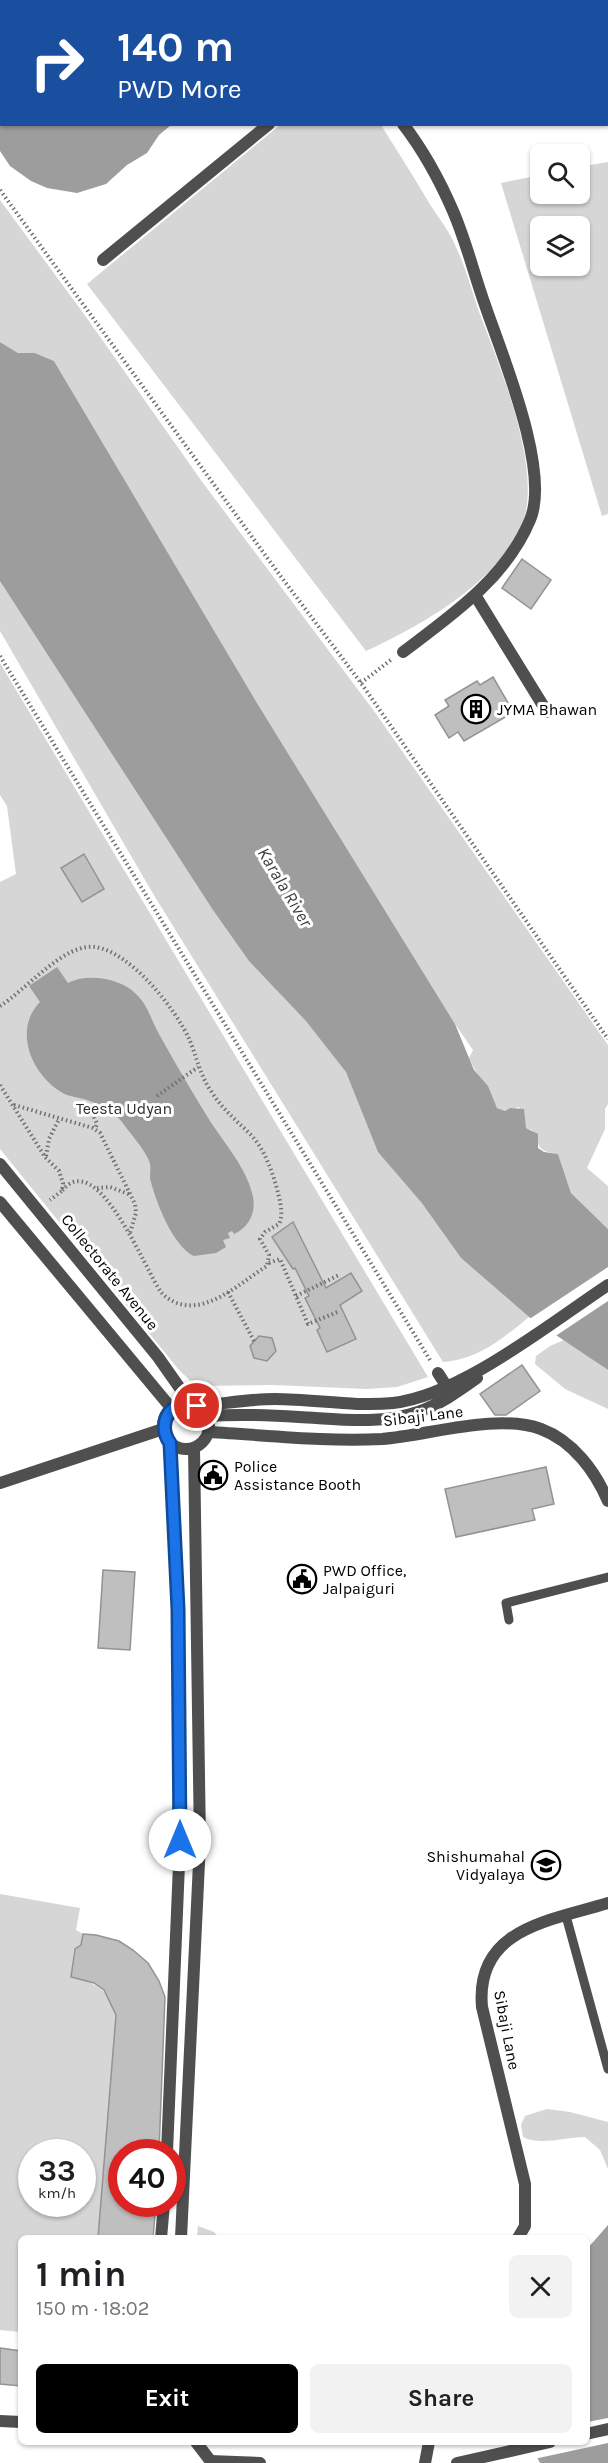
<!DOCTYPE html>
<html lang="en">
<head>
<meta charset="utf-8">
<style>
  body { margin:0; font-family:Karla,sans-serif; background:#f2f2f2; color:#202124; height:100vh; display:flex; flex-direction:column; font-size:22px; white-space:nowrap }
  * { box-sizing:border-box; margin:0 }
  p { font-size:20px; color:#757577 }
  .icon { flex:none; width:33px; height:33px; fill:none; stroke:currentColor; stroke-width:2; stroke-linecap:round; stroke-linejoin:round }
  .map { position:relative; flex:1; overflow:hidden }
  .side { position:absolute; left:18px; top:2235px; width:572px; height:210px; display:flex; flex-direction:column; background:#fff; border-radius:9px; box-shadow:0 2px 4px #0004 }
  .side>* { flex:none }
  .banner { position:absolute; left:0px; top:0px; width:609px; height:126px; box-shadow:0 2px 4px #0004; background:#1a4fa0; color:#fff; overflow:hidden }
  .fabs { position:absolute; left:530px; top:144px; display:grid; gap:12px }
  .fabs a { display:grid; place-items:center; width:60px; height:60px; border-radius:9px; background:#fff; box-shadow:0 2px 4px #0004; font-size:30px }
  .speed { position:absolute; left:18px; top:2139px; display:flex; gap:12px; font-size:30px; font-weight:700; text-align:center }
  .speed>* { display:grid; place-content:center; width:78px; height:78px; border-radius:50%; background:#fff; box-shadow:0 2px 4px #0004; line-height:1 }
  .speed small { font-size:15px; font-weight:400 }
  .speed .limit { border:9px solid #d22; background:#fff; color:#111 }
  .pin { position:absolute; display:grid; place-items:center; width:51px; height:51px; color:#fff; margin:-26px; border:3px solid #fff; border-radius:50%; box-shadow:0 2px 6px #0007 }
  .me { position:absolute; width:66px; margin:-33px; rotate:0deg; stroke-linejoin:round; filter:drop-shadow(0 0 4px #0008) }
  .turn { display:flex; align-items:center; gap:21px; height:126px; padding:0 18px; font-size:27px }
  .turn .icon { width:78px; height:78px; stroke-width:2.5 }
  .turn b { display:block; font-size:42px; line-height:51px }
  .round { display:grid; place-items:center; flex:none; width:63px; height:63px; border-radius:9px; background:#f2f2f2 }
  .overview { display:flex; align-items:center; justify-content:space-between; height:102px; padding:0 18px }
  h1 { font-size:36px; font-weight:700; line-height:45px }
  .cta { display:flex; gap:12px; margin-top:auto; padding:12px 18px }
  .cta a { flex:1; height:69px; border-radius:9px; background:#000; color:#fff; font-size:24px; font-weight:700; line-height:69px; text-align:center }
  .cta a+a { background:#f2f2f2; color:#202124 }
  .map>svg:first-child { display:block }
  .green { fill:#d6d6d6; fill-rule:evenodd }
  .water { fill:#9d9d9d }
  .pier { fill:#fff }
  .building { fill:#bfbfbf; stroke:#939393; stroke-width:1.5 }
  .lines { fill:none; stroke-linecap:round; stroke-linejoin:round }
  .path { stroke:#717171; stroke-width:4; stroke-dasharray:1.5 3; stroke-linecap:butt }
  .service { stroke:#4f4f4f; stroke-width:9 }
  .minor { stroke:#4f4f4f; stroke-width:12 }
  .tertiary { stroke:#4f4f4f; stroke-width:12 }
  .route-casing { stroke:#114b97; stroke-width:15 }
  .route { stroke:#1a73e8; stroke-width:10 }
  .labels { text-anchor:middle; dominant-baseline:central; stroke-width:6; stroke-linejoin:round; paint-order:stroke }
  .poi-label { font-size:16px; fill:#000; stroke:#fff; text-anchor:start }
  .park-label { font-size:16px; fill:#2d2d2d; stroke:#fff }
  .street-label { font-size:16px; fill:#000; stroke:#fff }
  .water-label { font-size:18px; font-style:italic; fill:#3e3e3e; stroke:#fff }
</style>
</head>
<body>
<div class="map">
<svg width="608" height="2463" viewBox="0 0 608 2463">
  <rect width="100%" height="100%" fill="#fff"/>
  <path class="green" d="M280,125H381C398,152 415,179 431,206C439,218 449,231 455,245C465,265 471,288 478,309C498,362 544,470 522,524C497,583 422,625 366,651L87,284Z
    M608,162V514L602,516L501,183L540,175V194H579V167ZM540,226H579V266H540Z
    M0,200L84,314L203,483L374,711L608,1045V1104L605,1109V1129L587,1168L608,1186V1229L571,1193L558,1154C537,1151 541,1148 532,1130L526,1128L519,1107L505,1111L497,1108C489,1090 477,1076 469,1058L473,1050L455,1024L257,703L54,361L35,353H18L0,342Z
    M0,559L290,984L418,1179L421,1202L461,1258L529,1317C502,1339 479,1359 443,1362L155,897L0,631Z
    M0,663L428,1377L397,1387L367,1389L273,1385L196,1386L179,1370L0,1149V882L16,874L7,806L0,795Z
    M564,1340L608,1370V1409L565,1389L535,1364L536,1356L550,1346Z
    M0,1894L80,1908L76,1930L83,1934L81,1945L74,1949L71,1977C98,1984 107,1988 116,2015L99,2238H21V2332L0,2330ZM32,2152H82V2204H32Z
    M547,2109L570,2112L608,2122V2169L600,2150L585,2137C564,2137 542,2146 523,2137L521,2125L525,2116Z
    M198,2226L214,2232L220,2238H197Z"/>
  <path class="water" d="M0,0L119,1L2,2V124L171,125L159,135L147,153L127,165L106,184L77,193L47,188L31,181L10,166L0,151Z
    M0,342L18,353H35L54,361L257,703L455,1024L474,1070L488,1086L497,1108L505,1111L510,1108L524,1109L526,1128L538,1134V1148L544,1152L558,1154L571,1193L608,1229V1370L529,1317L461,1258L421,1202L378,1152L346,1072L306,1021L249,961L213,910L0,581Z
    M57,967L68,983C86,973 121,978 136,994C148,1005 151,1020 159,1034C175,1063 192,1092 210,1121C225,1144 248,1170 253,1197C256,1213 249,1227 234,1234L232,1231L228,1233L230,1238L223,1240L226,1247L216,1253L194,1256C173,1247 155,1200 150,1178C150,1173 151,1168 150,1164C148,1153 129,1132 122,1122C114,1112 99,1104 87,1100C78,1097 69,1097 61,1092C31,1074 13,1029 40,1002L29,986Z
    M608,2225V2463H540L529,2442H586L587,2249Z"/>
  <path class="pier" d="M608,1267V1301L554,1337L528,1320Z
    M608,2418V2443L534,2459L526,2443L586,2442L587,2422Z"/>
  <path class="building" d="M522,559L551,580L531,609L502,588Z
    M493,677L511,708L506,710L509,715L464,741L458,732L449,738L435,715L449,706L445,700L477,681L480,685Z
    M84,854L104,889L82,902L61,868Z
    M293,1222L326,1288L351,1273L362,1291L340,1305L356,1339L327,1352L317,1330L320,1328L305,1298L309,1296L295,1268L293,1269L272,1237Z
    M259,1336L272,1338L276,1351L267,1361L254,1358L250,1346Z
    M522,1365L540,1391L506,1415H495L480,1394Z
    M546,1467L554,1504L532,1509L535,1520L456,1537L445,1489Z
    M103,1570L135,1572L130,1650L98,1648Z
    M83,1934L96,1935L119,1941L133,1950L148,1963L159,1981L165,1997L159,2152H122V2204H156L153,2238H98L116,2015L104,1990L94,1983L71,1977L75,1949L81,1945Z
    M0,2348L21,2351V2386L0,2384Z"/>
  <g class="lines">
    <path class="path" d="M0,190L279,574L361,683L608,1039
      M0,656L430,1360
      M361,683L392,659
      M0,1006C26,990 64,943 95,947C131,952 176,1009 190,1041C197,1058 200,1075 211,1091C222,1109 236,1120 251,1135C266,1151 274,1176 279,1197C281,1206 283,1215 279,1224L265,1232L260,1239L269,1255L267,1266C244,1280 214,1309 185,1305C176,1304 167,1299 161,1292C147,1274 97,1145 62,1191
      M0,1085L45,1157L59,1171L63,1183L62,1191L50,1200
      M157,1096L198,1067
      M14,1105L93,1128L100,1133L135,1204L136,1213L130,1233
      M94,1117L97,1124L95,1129
      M46,1156L49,1139L59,1119
      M97,1188L110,1187L131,1195
      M269,1263L280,1259L308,1324L340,1311
      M228,1292L254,1341
      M296,1296L339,1275"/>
    <path class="service" d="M509,1620L506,1603L608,1577
      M566,1916L608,2069"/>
    <path class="minor" d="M173,0L174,2
      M320,0L321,2
      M414,2L416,0
      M403,124C423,150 440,181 453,211C466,241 474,274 485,305C502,355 551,471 530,520C506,578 452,615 403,652
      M103,260L269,124
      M475,595L547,712
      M209,1432C266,1435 325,1442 382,1439C430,1435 497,1413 541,1429C573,1441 595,1471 608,1501
      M0,1483L163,1429
      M518,2238L525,2226V2184L482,2007C475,1928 550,1921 608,1903
      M0,2421L21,2422
      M586,2434L608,2429
      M210,2461L260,2463
      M425,2463L429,2442
      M457,2463L550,2442"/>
    <path class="tertiary" d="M0,1164L158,1357L191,1404
      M0,1202L172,1409
      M438,1373L447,1387
      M163 1426a23 23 0 1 1 46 0a23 23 0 1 1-46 0Z
      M197,1406C223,1404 249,1399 275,1399C314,1399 354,1407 393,1403C460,1396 552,1322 608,1285
      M207,1416C237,1414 268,1415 299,1417C338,1419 380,1425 418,1412C439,1405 459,1391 477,1378
      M167,2152L180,1840L178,1609L170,1443
      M161,2238L164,2204
      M181,2238L200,1842L194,1448
      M196,2442L212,2463"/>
  </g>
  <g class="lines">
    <g class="route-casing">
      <path id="route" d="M180,1840L178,1609L170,1443C155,1422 173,1397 197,1406"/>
    </g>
    <use href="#route" class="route"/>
  </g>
  <defs>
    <g id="building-ring" transform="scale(1.5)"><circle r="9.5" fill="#fff" stroke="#000" stroke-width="1.5"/><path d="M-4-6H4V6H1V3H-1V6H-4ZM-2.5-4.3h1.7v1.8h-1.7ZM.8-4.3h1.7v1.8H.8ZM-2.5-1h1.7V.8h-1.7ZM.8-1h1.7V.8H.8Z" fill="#000"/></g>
    <g id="civic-ring" transform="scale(1.5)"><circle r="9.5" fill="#fff" stroke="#000" stroke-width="1.5"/><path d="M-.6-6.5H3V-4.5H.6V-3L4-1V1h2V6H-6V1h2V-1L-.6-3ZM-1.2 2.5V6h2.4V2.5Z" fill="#000"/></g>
    <g id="school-ring" transform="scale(1.5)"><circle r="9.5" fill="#fff" stroke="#000" stroke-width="1.5"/><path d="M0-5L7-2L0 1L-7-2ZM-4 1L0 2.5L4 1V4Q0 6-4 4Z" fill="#000"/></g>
  </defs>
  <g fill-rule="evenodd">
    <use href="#building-ring" x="476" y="709"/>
    <use href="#civic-ring" x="213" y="1475"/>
    <use href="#civic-ring" x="302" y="1579"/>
    <use href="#school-ring" x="546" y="1865"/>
  </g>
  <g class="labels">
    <g class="poi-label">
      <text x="497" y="709">JYMA Bhawan</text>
      <text x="234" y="1466">Police<tspan x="234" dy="18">Assistance Booth</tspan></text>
      <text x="323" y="1570">PWD Office,<tspan x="323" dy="18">Jalpaiguri</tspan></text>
      <text x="525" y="1856" text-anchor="end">Shishumahal<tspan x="525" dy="18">Vidyalaya</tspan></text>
    </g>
    <g class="park-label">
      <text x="124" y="1108">Teesta Udyan</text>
    </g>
    <g class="street-label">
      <text transform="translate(110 1272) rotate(51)">Collectorate Avenue</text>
      <text transform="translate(423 1416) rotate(-7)">Sibaji Lane</text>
      <text transform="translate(507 2030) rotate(79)">Sibaji Lane</text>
    </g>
    <g class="water-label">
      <text transform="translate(285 887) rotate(59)">Karala River</text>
    </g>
  </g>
</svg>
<div class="fabs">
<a><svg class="icon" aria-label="search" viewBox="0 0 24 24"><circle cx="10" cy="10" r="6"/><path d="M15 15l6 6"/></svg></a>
<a><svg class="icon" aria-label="layers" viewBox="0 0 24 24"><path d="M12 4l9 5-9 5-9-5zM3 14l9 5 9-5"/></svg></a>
</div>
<div class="speed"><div>33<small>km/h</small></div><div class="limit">40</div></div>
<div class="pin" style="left:197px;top:1406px;background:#d93025"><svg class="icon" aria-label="arrive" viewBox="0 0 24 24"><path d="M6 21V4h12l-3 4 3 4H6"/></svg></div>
<svg class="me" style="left:180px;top:1840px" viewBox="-20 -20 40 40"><circle r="19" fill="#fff"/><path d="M0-13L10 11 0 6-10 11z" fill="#1a73e8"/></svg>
<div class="banner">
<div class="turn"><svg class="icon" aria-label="right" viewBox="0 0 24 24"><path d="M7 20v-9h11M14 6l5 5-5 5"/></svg><div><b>140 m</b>PWD More</div></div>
</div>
<section class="side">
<div class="overview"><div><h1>1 min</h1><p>150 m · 18:02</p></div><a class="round"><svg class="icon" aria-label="close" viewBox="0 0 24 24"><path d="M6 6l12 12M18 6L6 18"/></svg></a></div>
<div class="cta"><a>Exit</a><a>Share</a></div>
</section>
</div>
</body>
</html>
